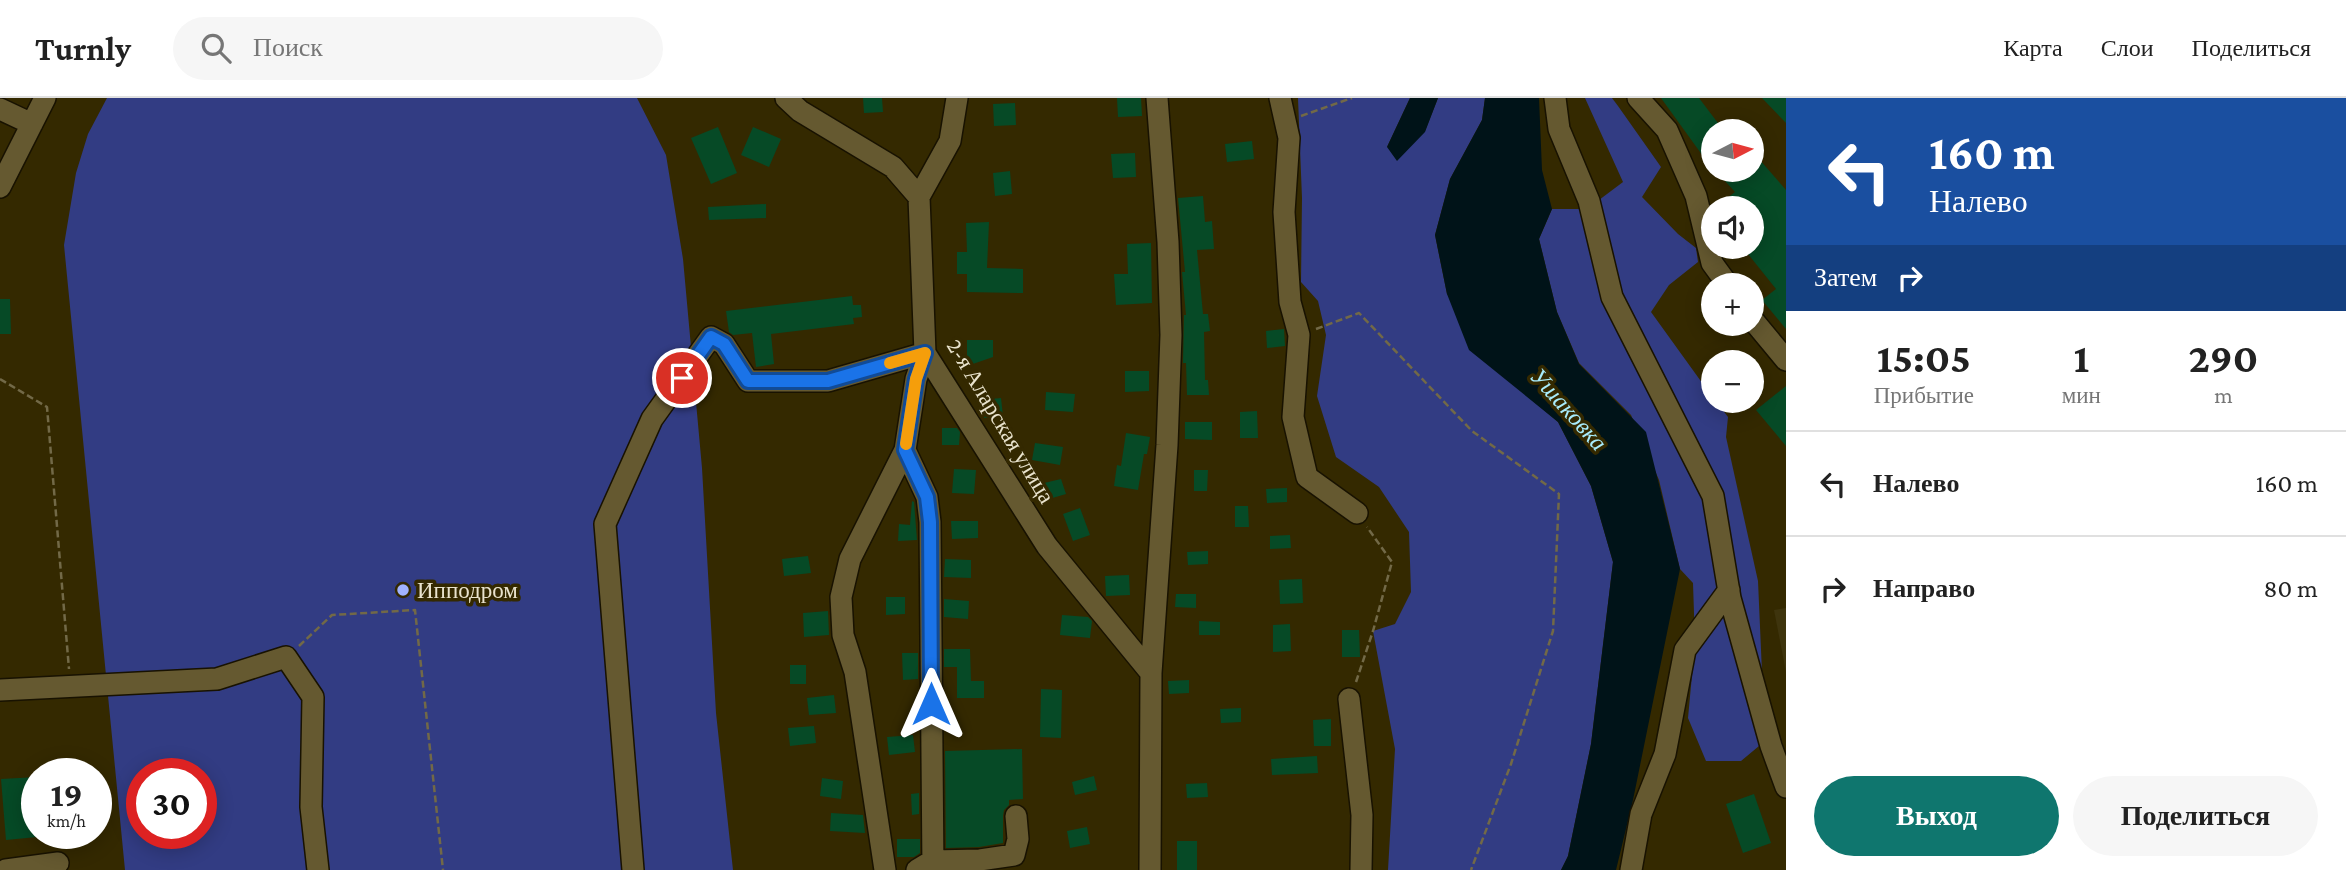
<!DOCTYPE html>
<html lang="ru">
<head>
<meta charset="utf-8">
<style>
  body { margin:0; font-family:"Crimson Pro",serif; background:#f6f6f6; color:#222; height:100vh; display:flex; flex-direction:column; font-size:26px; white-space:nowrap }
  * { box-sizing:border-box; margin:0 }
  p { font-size:23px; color:#767676 }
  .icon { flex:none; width:38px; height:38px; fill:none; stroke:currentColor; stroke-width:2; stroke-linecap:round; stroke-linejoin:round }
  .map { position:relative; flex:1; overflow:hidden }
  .drawer { display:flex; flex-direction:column; background:#fff; width:560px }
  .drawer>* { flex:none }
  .top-card { background:#1a4fa0; color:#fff; overflow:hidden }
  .needle { width:46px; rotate:84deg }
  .fabs { position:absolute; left:1701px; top:21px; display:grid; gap:14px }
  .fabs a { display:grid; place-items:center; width:63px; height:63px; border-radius:50%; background:#fff; box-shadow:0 4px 18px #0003; font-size:35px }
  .speed { position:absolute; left:21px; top:660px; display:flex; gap:14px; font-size:35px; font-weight:700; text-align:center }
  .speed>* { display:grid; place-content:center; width:91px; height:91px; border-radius:50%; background:#fff; box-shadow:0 4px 18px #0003; line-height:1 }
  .speed small { font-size:18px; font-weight:400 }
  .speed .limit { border:10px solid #d22; background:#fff; color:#111 }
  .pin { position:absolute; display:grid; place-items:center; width:60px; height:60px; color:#fff; margin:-30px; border:4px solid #fff; border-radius:50%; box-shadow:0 2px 7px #0007 }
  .me { position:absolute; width:77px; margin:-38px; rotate:0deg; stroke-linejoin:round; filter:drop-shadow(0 0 5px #0008) }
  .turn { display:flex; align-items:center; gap:24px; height:147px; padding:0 28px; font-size:32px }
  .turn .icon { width:91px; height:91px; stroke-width:2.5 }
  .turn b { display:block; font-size:49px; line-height:60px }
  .then { display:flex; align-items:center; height:66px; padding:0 28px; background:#0003; gap:14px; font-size:26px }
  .eta { display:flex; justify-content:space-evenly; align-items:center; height:119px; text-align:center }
  .eta b { font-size:42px; font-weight:700; line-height:49px }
  .button { display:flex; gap:14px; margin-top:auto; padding:14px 28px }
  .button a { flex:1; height:80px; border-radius:42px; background:#0f766e; color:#fff; font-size:28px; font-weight:700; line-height:80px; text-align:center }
  .button a+a { background:#f6f6f6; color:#222 }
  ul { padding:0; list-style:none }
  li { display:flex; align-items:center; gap:21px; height:105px; padding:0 28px; border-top:2px solid #e0e0e0 }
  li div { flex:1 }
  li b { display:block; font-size:26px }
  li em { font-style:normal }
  header { display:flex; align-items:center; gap:42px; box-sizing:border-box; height:98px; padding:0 35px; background:#fff; border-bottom:2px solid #e0e0e0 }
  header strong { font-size:33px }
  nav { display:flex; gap:38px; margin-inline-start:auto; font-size:24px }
  .search { width:490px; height:63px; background:#f6f6f6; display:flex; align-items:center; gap:18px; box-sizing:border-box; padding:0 24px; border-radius:38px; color:#767676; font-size:26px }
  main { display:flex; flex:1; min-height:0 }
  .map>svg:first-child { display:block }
  .built { fill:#3e340d }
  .green { fill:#323c83; fill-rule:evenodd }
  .water { fill:#001318 }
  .building { fill:#064a26 }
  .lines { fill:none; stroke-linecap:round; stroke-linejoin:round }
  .minor-casing { stroke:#181201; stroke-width:24 }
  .path { stroke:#726947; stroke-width:2.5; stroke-dasharray:7 3.5; stroke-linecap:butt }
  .minor { stroke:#655930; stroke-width:21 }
  .route-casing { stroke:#114b97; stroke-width:18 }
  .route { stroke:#1a73e8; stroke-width:12 }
  .slow { stroke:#f59e0b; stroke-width:12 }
  .poi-dot { fill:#a1b3fd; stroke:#342900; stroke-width:2.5 }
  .labels { text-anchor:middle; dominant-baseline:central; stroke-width:7; stroke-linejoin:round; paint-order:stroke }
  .street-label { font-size:23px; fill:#e9e3cd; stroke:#342900 }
  .poi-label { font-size:23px; fill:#e9e3cd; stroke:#342900; text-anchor:start }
  .water-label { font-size:24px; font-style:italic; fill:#a8ecfb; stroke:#342900 }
</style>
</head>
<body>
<header>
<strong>Turnly</strong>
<div class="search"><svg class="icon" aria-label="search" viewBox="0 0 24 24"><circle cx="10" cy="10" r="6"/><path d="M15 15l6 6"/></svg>Поиск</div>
<nav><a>Карта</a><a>Слои</a><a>Поделиться</a></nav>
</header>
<main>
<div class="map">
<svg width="1786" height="772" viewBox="0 0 1786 772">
  <rect width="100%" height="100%" fill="#342900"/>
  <path class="built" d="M1786,510V574L1774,512Z"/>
  <path class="green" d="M107,0H637L666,57L683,161L702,370L716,615L733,772H125L64,147L76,75L88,36ZM142,676H201V735H142Z
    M1298,0H1410L1387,49L1425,33L1438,0H1485L1482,22L1450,81L1435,137L1447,196L1526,297L1558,324L1591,388L1613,464L1591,646L1568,758L1561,772H1388L1395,651L1373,533L1395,526L1411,494L1409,434L1379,389L1336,359L1317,298L1326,237L1318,203L1301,184L1302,100Z
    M1585,0H1612L1618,8L1661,69L1642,99L1678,136L1696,150L1698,164L1669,187L1651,214L1713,300V303H1716L1728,319L1726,339L1758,483L1765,643L1741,663H1706L1688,620L1695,545L1693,485L1680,471L1659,382L1631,317L1579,265L1557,214L1539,141L1552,111H1587L1623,84Z"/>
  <path class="water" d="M1410,0H1438L1425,34L1397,63L1387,49Z
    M1485,0H1539L1542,72L1552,111L1539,141L1557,214L1579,266L1646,334L1680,471L1633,702L1616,772H1561L1568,758L1591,646L1613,464L1591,388L1558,324L1469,252L1447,196L1435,137L1450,81L1482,22Z"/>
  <path class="building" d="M863,0H882L883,14L864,15Z
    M1117,0H1141L1142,18L1118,19Z
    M1661,0H1699L1724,33H1713V72Z
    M1762,0H1786V25Z
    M1015,5L1016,27L994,28L993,6Z
    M718,29L737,75L711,86L691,40Z
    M753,29L781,41L769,69L741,57Z
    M1252,43L1254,61L1227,64L1225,46Z
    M1752,53L1786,92V231L1762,202L1776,191L1744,151L1752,149V110H1714L1735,94L1715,72H1752Z
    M1135,55L1136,79L1113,80L1111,56Z
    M1010,73L1012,96L995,98L993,75Z
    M1203,98L1205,124L1212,123L1214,151L1197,152L1203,216H1208L1210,233L1204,234L1205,282H1208L1209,297H1187L1186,265H1183L1184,217H1186L1182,174H1185L1178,100Z
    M766,106V120L709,122L708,109Z
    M989,124L987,170L1023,171V195L967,194V176H957V154H967L966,125Z
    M1151,145L1152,205L1116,207L1114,176H1128L1127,146Z
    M852,198L853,207H861L862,219L853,220L854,226L771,236L774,266L756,269L752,235L733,237L729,234L726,213Z
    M0,201H10L11,236H0Z
    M1284,231L1285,248L1267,250L1266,233Z
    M967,242H993V259L967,268Z
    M1125,273H1149V293L1125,294Z
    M1786,288V348L1756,312Z
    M1046,294L1075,296L1073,314L1045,312Z
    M1001,300L1003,318L984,320L982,302Z
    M1257,313L1258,340H1240V314Z
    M1185,324H1212V342L1185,341Z
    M942,330H957L960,334L959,347H942Z
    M1126,335L1150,339L1147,356H1144L1138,392L1114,388L1117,367L1121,368Z
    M1035,345L1063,349L1060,367L1032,362Z
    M954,371L976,372L974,396L952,395Z
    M1194,372H1208L1207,393H1194Z
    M1061,381L1066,396L1049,401L1044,385Z
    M1287,390V404L1267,405L1266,391Z
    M912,403L914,404L917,442L898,443L899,426L910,427Z
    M1235,408H1248L1249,429H1235Z
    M1080,410L1090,437L1073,443L1063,416Z
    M951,423H978V440L952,441Z
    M1290,437L1291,450L1270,451V438Z
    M1208,453V466L1188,467L1187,454Z
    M808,458L811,475L784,478L782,461Z
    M945,461L971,462V480L944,479Z
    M1129,477L1130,497L1106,498L1105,478Z
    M1302,481L1303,505L1280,506L1279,482Z
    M1176,496H1196V510L1175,509Z
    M886,499H905V516L886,517Z
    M944,501L969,503L968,521L944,519Z
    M828,513L829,537L804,539L803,515Z
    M1062,517L1088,519L1092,523L1090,540L1060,537Z
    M1199,523L1220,524V537H1199Z
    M1290,526L1291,553L1273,554V527Z
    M1342,532H1359L1360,559H1342Z
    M944,551H970L971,583H984V600H957V569H944Z
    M902,555H918V581L903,582Z
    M790,567H806V586H790Z
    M1189,582V595L1169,596L1168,583Z
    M1041,591L1062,592L1061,640L1040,639Z
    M834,597L836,615L809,617L807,600Z
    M1241,610V624L1221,625L1220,611Z
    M1331,621V648H1314L1313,622Z
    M814,628L816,645L790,648L788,630Z
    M913,637L915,654L889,657L887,639Z
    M1022,651L1023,701L1009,702V707L1004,712L1003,718V745L979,749L946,750L945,653Z
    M1317,658L1318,675L1272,677L1271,661Z
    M1094,678L1097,692L1075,697L1072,684Z
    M37,679V739L6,742L1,681Z
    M822,680L843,683L841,701L820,698Z
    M1207,685L1208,699L1187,700L1186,686Z
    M919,695V716L912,717L911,696Z
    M1754,696L1771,745L1743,755L1726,706Z
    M831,715L863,717L865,735L830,733Z
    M1087,729L1090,746L1070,750L1067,733Z
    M897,741H920V755L914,759H897Z
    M1177,743H1197V772H1177Z"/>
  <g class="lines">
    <g class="minor-casing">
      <path id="minor" d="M786,0L800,13L893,69L919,99L925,255L1047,448L1151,575
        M1280,0L1289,40L1284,114L1290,204L1299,237L1293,319L1307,379L1357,415
        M1555,0L1559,31L1589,103L1612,199L1713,398L1730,500L1771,648L1786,689
        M1638,0L1667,32L1696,98L1712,165L1728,187
        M0,11L32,26
        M0,89L45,0
        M919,99L950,43L957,0
        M1752,221L1786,262
        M905,352L927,399L930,424L933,772
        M0,592L217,581L286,559L313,599L311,709L318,772
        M1349,601L1362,717L1361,772
        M6,772L58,765
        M633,772L605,426L652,321L711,239L724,246L748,283H828L925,255
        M885,772L855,574L843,537L841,499L850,461L905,352L916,281L925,255
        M917,772L932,763L980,762L1014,757L1018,741L1016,718
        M1150,772L1151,575L1167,347L1171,237L1168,144L1157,0
        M1631,772L1641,716L1665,656L1685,552L1729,492"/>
    </g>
    <path class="path" d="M1301,18L1352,0
      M1316,231L1359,215L1472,333L1559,396L1553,533L1511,666L1471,772
      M0,281L47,309L69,571
      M299,548L332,517L415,512L443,772
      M1356,584L1373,533L1392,464L1367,429"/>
    <use href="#minor" class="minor"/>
  </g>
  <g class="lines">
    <g class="route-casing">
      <path id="route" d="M682,280L711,239L724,246L748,283H828L925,255L916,281L905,352L927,399L930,424L931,606"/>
    </g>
    <use href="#route" class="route"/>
    <path class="slow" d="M890,265L925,255L916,281L906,346"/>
  </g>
  <circle class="poi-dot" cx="403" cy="492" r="7"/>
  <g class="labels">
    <g class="street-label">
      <text transform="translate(1001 323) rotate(59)">2-я Аларская улица</text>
    </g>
    <g class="poi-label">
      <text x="417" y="492">Ипподром</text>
    </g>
    <g class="water-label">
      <text transform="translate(1569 311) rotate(48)">Ушаковка</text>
    </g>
  </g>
</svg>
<div class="fabs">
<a><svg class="needle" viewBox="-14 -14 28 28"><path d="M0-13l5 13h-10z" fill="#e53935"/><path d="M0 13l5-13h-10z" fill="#767676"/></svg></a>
<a><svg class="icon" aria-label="sound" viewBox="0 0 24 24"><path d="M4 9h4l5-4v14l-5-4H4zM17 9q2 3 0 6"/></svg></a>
<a>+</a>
<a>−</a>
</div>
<div class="speed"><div>19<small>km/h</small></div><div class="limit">30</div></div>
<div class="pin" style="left:682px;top:280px;background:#d93025"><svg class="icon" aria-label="arrive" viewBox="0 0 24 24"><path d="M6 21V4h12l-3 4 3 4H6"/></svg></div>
<svg class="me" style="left:931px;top:606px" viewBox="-20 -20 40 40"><path d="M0-17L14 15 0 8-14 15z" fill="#1a73e8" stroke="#fff" stroke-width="4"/></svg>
</div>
<section class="drawer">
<div class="top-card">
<div class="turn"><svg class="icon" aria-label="left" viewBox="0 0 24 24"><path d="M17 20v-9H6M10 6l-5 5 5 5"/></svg><div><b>160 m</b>Налево</div></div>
<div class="then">Затем<svg class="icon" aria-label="right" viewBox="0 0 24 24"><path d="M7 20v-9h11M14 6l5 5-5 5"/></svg></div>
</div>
<div class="eta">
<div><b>15:05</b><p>Прибытие</p></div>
<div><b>1</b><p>мин</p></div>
<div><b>290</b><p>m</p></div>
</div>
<ul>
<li><svg class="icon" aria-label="left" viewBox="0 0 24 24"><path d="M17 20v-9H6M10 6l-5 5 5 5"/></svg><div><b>Налево</b></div><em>160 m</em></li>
<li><svg class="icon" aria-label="right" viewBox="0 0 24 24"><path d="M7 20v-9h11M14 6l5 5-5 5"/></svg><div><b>Направо</b></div><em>80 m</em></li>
</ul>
<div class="button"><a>Выход</a><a>Поделиться</a></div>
</section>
</main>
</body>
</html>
